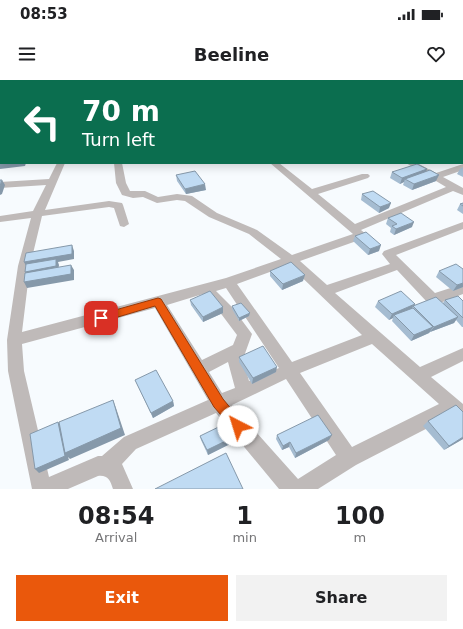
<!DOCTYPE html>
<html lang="en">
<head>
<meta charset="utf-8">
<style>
  body { margin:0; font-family:"DejaVu Sans",sans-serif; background:#f2f2f2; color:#202124; height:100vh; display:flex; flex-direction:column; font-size:15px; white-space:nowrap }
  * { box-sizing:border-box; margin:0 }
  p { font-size:13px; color:#757577 }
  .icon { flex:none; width:22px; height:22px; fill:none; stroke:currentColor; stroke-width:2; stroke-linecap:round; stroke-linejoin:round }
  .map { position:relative; height:409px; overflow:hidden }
  .sheet { display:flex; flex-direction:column; background:#fff; flex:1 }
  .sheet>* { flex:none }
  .hud { position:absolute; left:0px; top:0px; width:463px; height:84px; box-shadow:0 2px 10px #0003; background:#0b6e4f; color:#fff; overflow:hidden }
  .pin { position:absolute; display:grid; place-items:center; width:34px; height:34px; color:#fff; margin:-17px; border-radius:8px; box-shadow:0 2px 6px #0006 }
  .me { position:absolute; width:44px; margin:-22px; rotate:320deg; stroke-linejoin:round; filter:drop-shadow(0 0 3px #0008) }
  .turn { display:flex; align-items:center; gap:14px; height:84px; padding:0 16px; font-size:18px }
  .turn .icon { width:52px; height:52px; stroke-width:2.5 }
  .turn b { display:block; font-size:28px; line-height:34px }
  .eta { display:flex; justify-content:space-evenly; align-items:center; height:68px; text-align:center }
  .eta b { font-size:24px; font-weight:600; line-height:28px }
  .button { display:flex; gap:8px; margin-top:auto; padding:8px 16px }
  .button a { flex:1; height:46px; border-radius:0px; background:#ea580c; color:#fff; font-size:16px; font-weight:600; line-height:46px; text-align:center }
  .button a+a { background:#f2f2f2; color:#202124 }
  .status { display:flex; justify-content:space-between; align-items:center; height:28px; padding:0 20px; background:#fff; direction:ltr }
  .status svg { height:11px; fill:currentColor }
  header { display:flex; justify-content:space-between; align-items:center; height:52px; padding:0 16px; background:#fff; font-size:18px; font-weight:600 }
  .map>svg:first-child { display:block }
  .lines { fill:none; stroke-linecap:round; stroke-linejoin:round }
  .minor { fill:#bfbab9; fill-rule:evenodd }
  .wall { fill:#a5bcd1 }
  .shaded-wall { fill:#8699aa }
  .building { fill:#c0dbf3; stroke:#8699aa }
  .route { fill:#ea580c; stroke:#983908 }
</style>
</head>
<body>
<div class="status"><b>08:53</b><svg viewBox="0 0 49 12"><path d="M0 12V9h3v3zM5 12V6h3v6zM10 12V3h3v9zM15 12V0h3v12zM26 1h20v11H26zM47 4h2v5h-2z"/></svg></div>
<header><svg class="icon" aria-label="menu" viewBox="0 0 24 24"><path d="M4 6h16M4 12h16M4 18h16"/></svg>Beeline<svg class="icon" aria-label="heart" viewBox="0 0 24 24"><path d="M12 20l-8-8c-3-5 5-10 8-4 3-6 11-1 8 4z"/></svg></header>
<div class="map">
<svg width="463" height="409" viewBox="0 0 463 409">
  <rect width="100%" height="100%" fill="#f7fbfe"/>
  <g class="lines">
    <path class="minor" d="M90,0H96L97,1H91Z
      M147,0H153V1H147Z
      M186,0H192V1H186Z
      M221,0H228L229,1H222Z
      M418,0H426L427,1H419Z
      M454,0H463L462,1H453Z
      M0,1H1V5H0Z
      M0,12H1V16H0Z
      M462,12H463V16H462Z
      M462,44H463V48H462Z
      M0,64H1V70H0Z
      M57,83H65L45,130L109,121L122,123L123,125L129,144L124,147L120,146L114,128L109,127L42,136L30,186L22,252L226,198L281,179L249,154L209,137L185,121L177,120L157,123L143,117L133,118L122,115L116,103L114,83H122L126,103L130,111H145L158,117L177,114L192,116L217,133L257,150L292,175L353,154L270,83H279L312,109L362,94H368L370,96L368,98L318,114L355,144L446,107L406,83H417L436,93L463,84V90L443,97L463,108V115L453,111L361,150L367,155L365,158L300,181L327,205L390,184L382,174L384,171L463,142V149L396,175L435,213L463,204V214L440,223L427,222L397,190L335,213L420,287L463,268V281L431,297L463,324V343L457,341L451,336L356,385L318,409H279L216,333L136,369L122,384L133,409H113C110,400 108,395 98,396L68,409H32L8,291L7,260L18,186L31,138L0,142V136L33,131L46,105L0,108V102L49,99ZM289,185L362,255L292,282L237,204ZM226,208L279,288L249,301L243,279L252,254L232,227L216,211ZM203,214L222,235L237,255L233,265L202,280L167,225ZM155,228L208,320L124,357L102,376H98L49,397L24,291L22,264ZM372,264L439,324L352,367L300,293ZM228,282L235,308L222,313L209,292ZM286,299L336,375L298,399L232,325Z"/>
  </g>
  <path class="wall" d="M462,62H463V73L462,72Z
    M463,87V97L457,94L460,89Z
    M392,92H426L436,101L412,110L403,105L404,102L400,104L390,98Z
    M176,95L206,110L186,114L177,101Z
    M362,114L389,128L379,133L361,120Z
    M463,123V134L457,130L460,124Z
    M388,138L412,147L394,155L390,152L391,148L386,144Z
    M355,156L379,171L368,175L353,161Z
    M463,189V207L453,211L436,197L439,191Z
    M270,191L303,201L282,210L270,196Z
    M190,220L223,233L203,242L191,225Z
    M445,220L463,221V247H462L456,240L454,243L430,252L429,253L411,261L392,241L393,238L389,240L375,227L378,221L415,224L414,225L443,223Z
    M232,226L249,236L239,241L232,229Z
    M239,277L276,292L252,304L239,282Z
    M135,300L173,321L174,326L153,338Z
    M428,341L463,359L444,370L423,346Z
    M240,354V359L208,375L201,360L200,356Z
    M277,355L329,360L295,378L289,367L282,370L276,359Z"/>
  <path class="shaded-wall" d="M0,81H1V83H26L25,86L0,89Z
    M427,89L425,95L405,99L404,102L400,104L402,98Z
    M439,95L436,101L412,110L414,104Z
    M2,100L5,105L2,114L0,115V106Z
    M205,104L206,110L186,114L185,109Z
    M391,123L389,128L379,133L380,127Z
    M414,142L412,147L394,155L396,149Z
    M72,165L74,171V179L58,182L59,185L58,192L29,198L25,192L27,188L24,182Z
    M381,165L379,171L368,175L370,169Z
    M71,185L74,190V200L27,208L24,202Z
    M305,195L303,201L282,210L283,204Z
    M463,203V207L453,211L457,205Z
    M415,224L414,227L413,226L411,230L394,235L393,238L389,240L392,234Z
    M223,227V233L203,242V237Z
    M250,233L249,236L239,241V238Z
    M458,237L454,243L430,252L434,247Z
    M433,247L429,253L411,261L414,255Z
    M277,287L276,292L252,304L253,298Z
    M113,320L116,328L125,355L70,379L68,377L69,380L39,393L35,389L58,342L62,347Z
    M173,321L174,326L153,338L151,333Z
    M240,354V359L208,375L207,370Z
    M332,355L329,360L295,378L296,373Z
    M463,357V359L444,370L449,366Z
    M290,362L289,367L282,370L283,366Z"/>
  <path class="building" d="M114,0H116V1H107Z
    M191,0H214L215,1H192Z
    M0,23L1,30L0,31Z
    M0,72H1V81H0Z
    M417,84L427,89L402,98L392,92Z
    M430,90L439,95L414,104L405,99Z
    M195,91L205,104L185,109L176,95Z
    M0,100H2L0,106Z
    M373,111L391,123L380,127L362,114Z
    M463,123V126L460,124Z
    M401,133L414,142L396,149L392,146L397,144L388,138Z
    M366,152L381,165L370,169L355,156Z
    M72,165V174L24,182L26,173Z
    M56,179V186L25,192L26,184Z
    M291,182L305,195L283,204L270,191Z
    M456,184L463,189V203L457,205L439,191Z
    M71,185V194L24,202L25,193Z
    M210,211L223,227L203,237L190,220Z
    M401,211L415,224L392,234L378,221Z
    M458,216L463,221V238L445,220Z
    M436,217L458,237L434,247L413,226Z
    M241,223L250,233L239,238L232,226Z
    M413,228L433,247L414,255L394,235Z
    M263,266L277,287L253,298L239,277Z
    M156,290L173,321L151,333L135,300Z
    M113,320L121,348L65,373L59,342Z
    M456,325L463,332V357L449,366L428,341Z
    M318,335L332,355L296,373L290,362L283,366L277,355Z
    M233,340L240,354L207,370L200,356Z
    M58,342L65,376L35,389L30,354Z
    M226,373L243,409H155Z"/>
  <path class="route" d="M158,218L161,219L223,319L242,342L244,346L242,350L238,352L234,350L214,327L155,226L101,242L97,241L96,238L97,235L101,234Z"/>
</svg>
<div class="pin" style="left:101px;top:238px;background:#d93025"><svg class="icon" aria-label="arrive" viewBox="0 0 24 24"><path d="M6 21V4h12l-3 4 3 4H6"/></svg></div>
<svg class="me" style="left:238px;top:346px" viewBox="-20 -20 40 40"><circle r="19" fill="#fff"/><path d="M0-13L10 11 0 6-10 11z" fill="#ea580c"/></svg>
<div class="hud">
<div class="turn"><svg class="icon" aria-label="left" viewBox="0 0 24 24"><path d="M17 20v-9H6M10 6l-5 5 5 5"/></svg><div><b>70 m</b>Turn left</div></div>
</div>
</div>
<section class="sheet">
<div class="eta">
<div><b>08:54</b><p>Arrival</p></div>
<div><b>1</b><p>min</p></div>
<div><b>100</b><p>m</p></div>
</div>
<div class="button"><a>Exit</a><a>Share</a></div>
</section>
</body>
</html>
